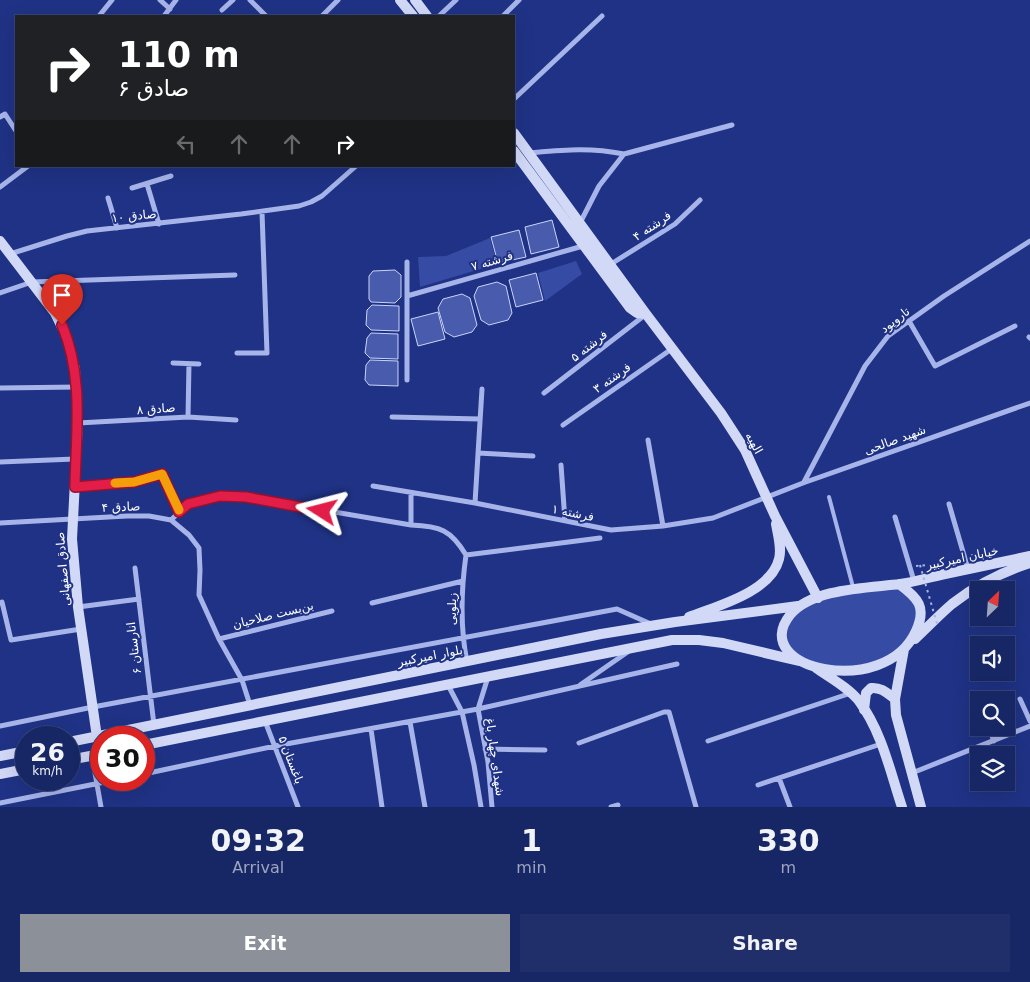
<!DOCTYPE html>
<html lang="en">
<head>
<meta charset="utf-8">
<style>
  body { margin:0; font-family:"DejaVu Sans",Vazirmatn,sans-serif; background:#202e6a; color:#f1f3f6; height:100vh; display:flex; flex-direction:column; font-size:19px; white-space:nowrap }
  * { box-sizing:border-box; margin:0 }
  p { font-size:16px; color:#9ea5bf }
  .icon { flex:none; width:28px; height:28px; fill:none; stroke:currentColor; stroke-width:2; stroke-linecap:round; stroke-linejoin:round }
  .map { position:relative; height:807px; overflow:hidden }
  .details { display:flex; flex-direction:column; background:#172664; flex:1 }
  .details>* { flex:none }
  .top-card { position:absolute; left:15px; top:15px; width:500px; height:152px; border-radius:0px; box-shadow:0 5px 20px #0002,0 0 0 1px #364378; background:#202124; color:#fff; overflow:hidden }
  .needle { width:32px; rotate:25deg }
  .controls { position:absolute; left:970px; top:581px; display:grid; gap:10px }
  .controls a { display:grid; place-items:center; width:45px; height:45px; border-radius:0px; background:#172664; box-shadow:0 5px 20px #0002,0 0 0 1px #364378; font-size:25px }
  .speed { position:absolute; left:15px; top:726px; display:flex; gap:10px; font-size:25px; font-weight:700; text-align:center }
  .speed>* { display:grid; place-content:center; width:65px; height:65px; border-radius:50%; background:#172664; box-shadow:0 5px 20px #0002,0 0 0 1px #364378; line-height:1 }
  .speed small { font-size:12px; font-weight:400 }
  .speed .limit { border:8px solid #d22; background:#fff; color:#111 }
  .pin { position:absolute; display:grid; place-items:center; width:42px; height:42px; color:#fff; margin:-51px -21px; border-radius:50% 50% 50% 0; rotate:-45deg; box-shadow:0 0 5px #0007 }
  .pin .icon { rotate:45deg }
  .me { position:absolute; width:55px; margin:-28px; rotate:279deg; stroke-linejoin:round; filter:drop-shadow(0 0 4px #0008) }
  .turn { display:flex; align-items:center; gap:18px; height:105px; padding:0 20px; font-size:22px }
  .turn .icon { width:65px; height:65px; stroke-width:2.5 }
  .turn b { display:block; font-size:35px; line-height:42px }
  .lanes { display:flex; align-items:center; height:48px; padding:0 20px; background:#0003; justify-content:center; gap:25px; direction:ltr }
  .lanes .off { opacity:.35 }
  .eta { display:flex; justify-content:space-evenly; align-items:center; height:85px; text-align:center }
  .eta b { font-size:30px; font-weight:700; line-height:35px }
  .button { display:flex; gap:10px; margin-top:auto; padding:10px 20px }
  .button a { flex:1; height:58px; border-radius:0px; background:#8c9099; color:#fff; font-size:20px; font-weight:700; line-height:58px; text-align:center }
  .button a+a { background:#202e6a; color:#f1f3f6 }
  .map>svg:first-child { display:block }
  .green { fill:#364ba4 }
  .building { fill:#485bad; stroke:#cbd4f7 }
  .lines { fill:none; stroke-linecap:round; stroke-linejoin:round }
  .path { stroke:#a7b4ea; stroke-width:2; stroke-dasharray:2.5 4; stroke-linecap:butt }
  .lane { stroke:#a7b4ea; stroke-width:4 }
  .street { stroke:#a7b4ea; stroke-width:5 }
  .secondary { stroke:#d2d9f7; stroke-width:10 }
  .path-bridge { stroke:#a7b4ea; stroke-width:2; stroke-dasharray:2.5 4; stroke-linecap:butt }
  .route-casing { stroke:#92132f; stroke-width:12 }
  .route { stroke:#e11d48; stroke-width:9 }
  .slow { stroke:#f59e0b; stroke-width:9 }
  .labels { text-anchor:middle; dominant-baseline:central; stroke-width:4; stroke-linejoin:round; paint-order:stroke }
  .street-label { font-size:12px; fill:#fff; stroke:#1f3285 }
</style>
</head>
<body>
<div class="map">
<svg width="1030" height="807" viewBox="0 0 1030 807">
  <rect width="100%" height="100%" fill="#1f3285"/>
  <path class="green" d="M490,238L497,264L420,287L418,257L446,256Z
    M576,261L582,274L545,301L538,273Z
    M899,586L911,594L920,615L910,642L884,661L843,669L799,659L784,638L791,618L819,599Z"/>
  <path class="building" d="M552,220L559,247L531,254L525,227Z
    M519,230L526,257L498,263L491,237Z
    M395,270L401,275V297L395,303L371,302L369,299V276L373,271Z
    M536,273L543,300L516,307L509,280Z
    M497,282L506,286L512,313L508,320L489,325L481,320L474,296L478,287Z
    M462,294L470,298L477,325L472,332L454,337L445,332L438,308L443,299Z
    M372,305L399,306V331L371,330L366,325L367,310Z
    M438,312L445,339L418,346L411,319Z
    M371,333L398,334V359L370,358L365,353L367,338Z
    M370,360L398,361V386L369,385L365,380L366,365Z"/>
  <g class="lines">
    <path class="path" d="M916,566L929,565L930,567"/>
    <path class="lane" d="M829,497L853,587"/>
    <path class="street" d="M160,0L170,9
      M250,0L266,16
      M222,10L233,0
      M99,16L112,0
      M164,16L176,0
      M322,16L338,0
      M439,16L456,0
      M503,16L519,0
      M514,99L602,16
      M0,117L5,114L16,131
      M528,153C563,150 589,147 624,154
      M147,184L159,224
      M0,187L28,166
      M132,188L171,176
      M108,198L117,228
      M580,223L599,186L624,154L732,125
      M10,254L67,236L87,231L241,214L299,206L311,202L322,196L356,166
      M407,262V380
      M611,264L675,224L700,200
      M0,293L32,282L235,275
      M407,296L583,246
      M909,321L935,366L1015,326
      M1029,337L1030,338
      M237,353H267L262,212
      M173,363L199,364
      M0,388L77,387
      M544,393L645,315
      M188,417L189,364
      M392,417L480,419
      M78,423L188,417L236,420
      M563,425L673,348
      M648,440L663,526
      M478,453L533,456
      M0,462L75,459
      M561,465L565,521
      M804,482L865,366L888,336L944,296L1030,241
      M373,486L475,503L611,530L663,526L713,518L803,483L1030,403
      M75,487L134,482L162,473L179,512
      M475,503L482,389
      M949,504L968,569
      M895,517L914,581
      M171,520L188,504L221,496L246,497L411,525C440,526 451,530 466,555
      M0,523L127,516H149L171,520L189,535L199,548L200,570L199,595L219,639L242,680L250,705
      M411,525V493
      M466,555L600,538
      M466,555C461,591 460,627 467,662
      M135,568L154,725
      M0,603L2,602L11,640L81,629
      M372,603L463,581
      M78,607L139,599
      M219,639L332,611
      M488,677L478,709L488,762L492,807
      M448,685L462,712L474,765L481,807
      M580,685L629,651
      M1020,699L1030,721
      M265,721L298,807
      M410,722L425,807
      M0,726L93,707L617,609L651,624
      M989,728L994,741
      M371,729L382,807
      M708,741L851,693
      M579,743L664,712H669L696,807
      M485,749L545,750
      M92,756L101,807
      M912,773L1030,726
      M144,774L275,746L478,709L677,664
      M779,778L790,807
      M758,785L881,744
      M0,803L115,780
      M611,807L618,805"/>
    <path class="secondary" d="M400,0L413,16
      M415,0L427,16
      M514,133L646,314L721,413L745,450L775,516L818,598
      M514,151L630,308L637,313L646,314
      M0,241L55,313L66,335L75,369L78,423L72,539L78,607L97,737
      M899,584C918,598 927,607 916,631C885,700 747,669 790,615C812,588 869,588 900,584C915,582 930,577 945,574C973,568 1002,562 1030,556
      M689,617C717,606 771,592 779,559C782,548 778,536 776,524
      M915,639C927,628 939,615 952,604C975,586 1002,572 1030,563
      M904,649L895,699L896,715L921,807
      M816,668C830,678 848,687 859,701C882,732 890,771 902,807
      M864,710L866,693L871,688C881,687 887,693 895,699
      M69,742L601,634L675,622L798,606
      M144,745L672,640H699L723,643L799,661
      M0,756L26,751
      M69,760L101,754
      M0,774L26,769"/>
    <path class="path-bridge" d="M920,565L938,627"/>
  </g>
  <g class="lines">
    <g class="route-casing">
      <path id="route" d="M62,325C84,377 76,432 75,487L134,482L162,474L179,512L188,504L220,496L246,497L322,511"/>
    </g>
    <use href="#route" class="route"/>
    <path class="slow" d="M115,483L134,482L162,474L179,510"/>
  </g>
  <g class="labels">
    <g class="street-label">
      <text transform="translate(134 216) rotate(-6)">صادق ۱۰</text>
      <text transform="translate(652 226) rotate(-34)">فرشته ۴</text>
      <text transform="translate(492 261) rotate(-16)">فرشته ۷</text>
      <text transform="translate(895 320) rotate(-38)">تاروپود</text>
      <text transform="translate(589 346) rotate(-38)">فرشته ۵</text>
      <text transform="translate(612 378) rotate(-35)">فرشته ۳</text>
      <text transform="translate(156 409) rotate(-4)">صادق ۸</text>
      <text transform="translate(895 440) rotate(-20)">شهید صالحی</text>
      <text transform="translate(754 443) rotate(61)">الهیه</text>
      <text transform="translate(121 507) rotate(-2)">صادق ۴</text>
      <text transform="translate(573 513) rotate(11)">فرشته ۱</text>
      <text transform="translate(962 558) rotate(-12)">خیابان امیرکبیر</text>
      <text transform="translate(63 569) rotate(-95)">صادق اصفهانی</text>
      <text transform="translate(452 609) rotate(-90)">زیلویی</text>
      <text transform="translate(273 615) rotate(-14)">بن‌بست صلاحیان</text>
      <text transform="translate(134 648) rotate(-97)">انارستان ۶</text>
      <text transform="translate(430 656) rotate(-11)">بلوار امیرکبیر</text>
      <text transform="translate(495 757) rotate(82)">شهدای چهار باغ</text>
      <text transform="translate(291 760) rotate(69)">باغستان ۵</text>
    </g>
  </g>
</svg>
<div class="controls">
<a><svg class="needle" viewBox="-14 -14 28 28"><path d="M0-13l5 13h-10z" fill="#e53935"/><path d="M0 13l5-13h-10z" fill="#9ea5bf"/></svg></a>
<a><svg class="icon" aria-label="sound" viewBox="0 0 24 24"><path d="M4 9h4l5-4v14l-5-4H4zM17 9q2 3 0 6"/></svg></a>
<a><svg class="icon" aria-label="search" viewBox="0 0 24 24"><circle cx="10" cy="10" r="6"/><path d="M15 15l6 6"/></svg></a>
<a><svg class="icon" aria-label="layers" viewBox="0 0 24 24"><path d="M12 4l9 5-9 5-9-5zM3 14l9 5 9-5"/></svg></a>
</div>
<div class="speed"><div>26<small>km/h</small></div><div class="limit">30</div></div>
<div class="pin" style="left:62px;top:325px;background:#d93025"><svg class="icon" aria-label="arrive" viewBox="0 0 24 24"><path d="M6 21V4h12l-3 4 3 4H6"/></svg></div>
<svg class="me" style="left:322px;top:511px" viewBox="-20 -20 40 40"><path d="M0-17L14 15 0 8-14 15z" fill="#e11d48" stroke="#fff" stroke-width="4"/></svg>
<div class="top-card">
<div class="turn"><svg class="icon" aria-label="right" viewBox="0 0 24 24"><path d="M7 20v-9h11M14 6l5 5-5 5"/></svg><div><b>110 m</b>صادق ۶</div></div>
<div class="lanes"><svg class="icon off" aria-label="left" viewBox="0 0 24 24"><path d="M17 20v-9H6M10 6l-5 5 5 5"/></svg><svg class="icon off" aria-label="ahead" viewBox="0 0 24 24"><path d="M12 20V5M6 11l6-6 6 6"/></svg><svg class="icon off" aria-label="ahead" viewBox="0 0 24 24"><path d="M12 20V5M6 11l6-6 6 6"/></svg><svg class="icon" aria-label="right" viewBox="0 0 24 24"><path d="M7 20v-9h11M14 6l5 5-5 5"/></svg></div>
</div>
</div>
<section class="details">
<div class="eta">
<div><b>09:32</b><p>Arrival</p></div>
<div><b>1</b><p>min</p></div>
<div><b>330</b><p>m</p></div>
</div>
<div class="button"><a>Exit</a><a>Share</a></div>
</section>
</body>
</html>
